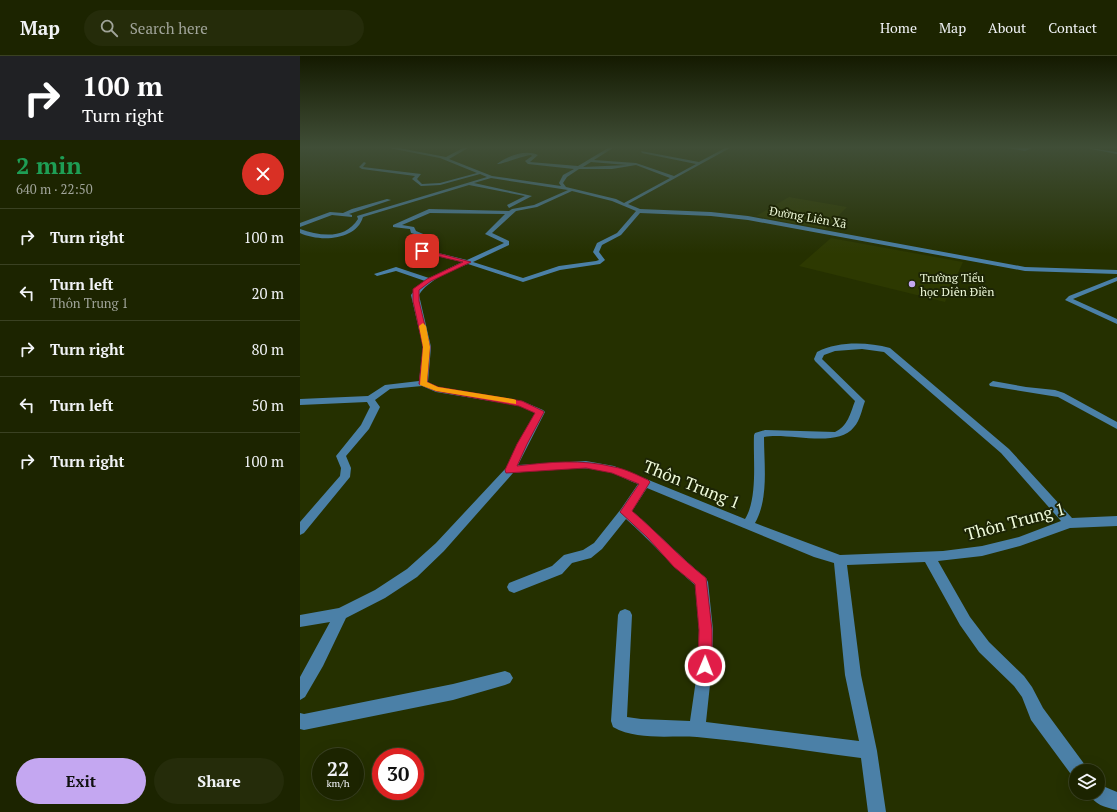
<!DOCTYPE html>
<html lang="en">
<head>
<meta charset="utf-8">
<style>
  body { margin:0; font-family:"PT Serif",serif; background:#252c0a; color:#f1f3f6; height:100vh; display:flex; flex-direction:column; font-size:15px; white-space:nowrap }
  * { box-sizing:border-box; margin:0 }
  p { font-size:13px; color:#a0a499 }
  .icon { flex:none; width:22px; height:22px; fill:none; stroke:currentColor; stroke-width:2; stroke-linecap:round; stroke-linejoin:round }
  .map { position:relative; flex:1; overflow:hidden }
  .side { display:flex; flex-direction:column; background:#1c2400; width:300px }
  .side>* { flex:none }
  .hud { background:#202124; color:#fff; overflow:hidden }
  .tools { position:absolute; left:769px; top:708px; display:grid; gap:8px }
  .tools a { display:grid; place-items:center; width:36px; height:36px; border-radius:50%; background:#1c2400; box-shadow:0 4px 16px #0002,0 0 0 1px #3a4122; font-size:20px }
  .speed { position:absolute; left:12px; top:692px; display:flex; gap:8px; font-size:20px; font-weight:700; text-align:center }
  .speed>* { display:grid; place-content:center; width:52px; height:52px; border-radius:50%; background:#1c2400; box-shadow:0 4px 16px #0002,0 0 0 1px #3a4122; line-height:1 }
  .speed small { font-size:10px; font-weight:400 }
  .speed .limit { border:6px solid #d22; background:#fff; color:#111 }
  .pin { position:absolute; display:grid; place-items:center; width:34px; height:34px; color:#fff; margin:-17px; border-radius:8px; box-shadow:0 2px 6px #0006 }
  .me { position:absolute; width:44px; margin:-22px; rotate:1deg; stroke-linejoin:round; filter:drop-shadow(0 0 3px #0008) }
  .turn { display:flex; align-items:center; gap:14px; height:84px; padding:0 16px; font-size:18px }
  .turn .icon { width:52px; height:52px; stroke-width:2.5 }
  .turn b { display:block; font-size:28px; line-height:34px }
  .round { display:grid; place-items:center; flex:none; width:42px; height:42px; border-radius:21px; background:#252c0a }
  .overview { display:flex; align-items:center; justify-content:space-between; height:68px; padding:0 16px }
  h1 { font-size:24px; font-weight:800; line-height:30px; color:#1e9e55 }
  .button { display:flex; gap:8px; margin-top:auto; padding:8px 16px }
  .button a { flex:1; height:46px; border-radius:24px; background:#c4a7f1; color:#111; font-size:16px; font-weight:800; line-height:46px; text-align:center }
  .button a+a { background:#252c0a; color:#f1f3f6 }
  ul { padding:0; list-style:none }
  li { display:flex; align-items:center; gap:12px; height:56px; padding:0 16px; border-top:1px solid #3a4122 }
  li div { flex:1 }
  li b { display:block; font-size:15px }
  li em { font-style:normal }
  header { display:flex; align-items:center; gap:24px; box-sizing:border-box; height:56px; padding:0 20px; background:#1c2400; border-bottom:1px solid #3a4122 }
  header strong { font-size:19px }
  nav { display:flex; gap:22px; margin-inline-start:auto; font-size:14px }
  .search { width:280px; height:36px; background:#252c0a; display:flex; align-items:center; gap:10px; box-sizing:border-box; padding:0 14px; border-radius:22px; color:#a0a499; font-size:15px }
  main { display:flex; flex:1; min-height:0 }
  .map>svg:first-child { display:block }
  .built { fill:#2d3901 }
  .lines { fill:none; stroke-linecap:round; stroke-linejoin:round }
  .minor { fill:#4b80a7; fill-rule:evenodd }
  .route { fill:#e11d48; stroke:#92132f }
  .slow { fill:#f59e0b }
  .poi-dot { fill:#c4a7f1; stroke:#1d2505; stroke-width:1.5 }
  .labels { text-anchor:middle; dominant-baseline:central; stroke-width:4; stroke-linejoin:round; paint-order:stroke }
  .far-street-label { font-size:12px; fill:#effada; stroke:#1d2505 }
  .far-poi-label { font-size:12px; fill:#effada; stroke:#1d2505; text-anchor:start }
  .near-street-label { font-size:17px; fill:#effada; stroke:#1d2505 }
</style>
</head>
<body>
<header>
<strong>Map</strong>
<div class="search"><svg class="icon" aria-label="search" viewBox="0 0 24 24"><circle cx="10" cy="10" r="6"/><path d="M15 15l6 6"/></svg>Search here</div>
<nav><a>Home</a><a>Map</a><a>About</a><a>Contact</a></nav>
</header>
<main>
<section class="side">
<div class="hud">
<div class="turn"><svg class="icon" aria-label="right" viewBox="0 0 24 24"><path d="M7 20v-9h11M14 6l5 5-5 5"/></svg><div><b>100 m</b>Turn right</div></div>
</div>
<div class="overview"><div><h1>2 min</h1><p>640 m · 22:50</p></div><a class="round" style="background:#d93025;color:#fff"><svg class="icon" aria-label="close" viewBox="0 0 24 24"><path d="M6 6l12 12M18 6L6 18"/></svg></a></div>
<ul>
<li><svg class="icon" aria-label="right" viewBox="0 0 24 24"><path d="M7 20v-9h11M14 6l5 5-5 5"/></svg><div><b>Turn right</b></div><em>100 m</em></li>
<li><svg class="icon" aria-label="left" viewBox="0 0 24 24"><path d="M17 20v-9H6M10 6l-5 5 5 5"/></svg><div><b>Turn left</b><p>Thôn Trung 1</p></div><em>20 m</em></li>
<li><svg class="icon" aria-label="right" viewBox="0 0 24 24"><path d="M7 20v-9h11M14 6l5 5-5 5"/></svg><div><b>Turn right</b></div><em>80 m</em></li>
<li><svg class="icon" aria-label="left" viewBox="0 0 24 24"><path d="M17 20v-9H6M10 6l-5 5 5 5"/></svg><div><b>Turn left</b></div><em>50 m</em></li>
<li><svg class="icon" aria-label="right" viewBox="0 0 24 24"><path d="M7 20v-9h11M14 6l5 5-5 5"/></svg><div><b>Turn right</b></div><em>100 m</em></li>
</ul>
<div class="button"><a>Exit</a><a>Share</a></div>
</section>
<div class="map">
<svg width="817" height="756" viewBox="0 0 817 756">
  <rect width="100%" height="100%" fill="#253000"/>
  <path class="built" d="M489,141L547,151L525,173L456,160Z
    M531,182L663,206L645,246L499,210Z"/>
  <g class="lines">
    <path class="minor" d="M89,92H99L146,101L163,92H168L149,103L192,120L261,130L259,127L263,119L274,113L228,108L225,105L232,100L231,99C221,100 201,109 197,108C207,100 226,93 238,99L230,106L278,110L308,92H313L294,104L336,107L374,120L396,108L342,97L341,95L399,106L425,92H430L328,148L340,153L411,156L448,160L725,211L817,214V218L725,215L448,164L411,160L340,157L321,179L302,189L299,196L305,204L300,208L260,214L223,226L168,208C151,215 129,223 119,239L131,291L128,326L138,331L222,345L243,354L245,356L218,409L286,405L314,410L445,463C458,442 453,404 454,379L455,377L465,374L535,376C548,370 550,358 555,345L515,305L514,303L517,296C539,285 567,286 590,292L709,393L772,462L817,460V470L770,472L720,490L682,500L638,505L670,561L689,586L724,620L732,631L743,652L785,709L788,715H776V722L773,721L731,664L722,641L714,630L679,596L660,569L625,506L547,509L561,619L577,695L586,756H568L561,702C507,695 452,686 397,681C370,679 338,685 313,671L311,665L318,559L320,555L325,553L330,555L332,559L327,661L341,663L390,665L398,610L399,574L395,529C370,508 350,484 326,463L302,493L291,502L272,507L262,518L214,537L209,535L207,531L209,527L252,510L264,499L283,494L294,487L321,453L338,428C329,425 321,420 312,417C283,408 243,413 213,417L144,495L117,521L85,542L46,562L23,610L5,641L0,644V621L30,566L0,571V559L39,552L75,534L107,513L136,487L206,412L235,357L220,350L136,336L122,330L90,333L75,344L80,351L69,373L46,400L51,412L50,421L4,477L0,479V466L40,420L41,412L36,400L61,369L70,351L67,346L0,349V343L68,340L85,329L119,325L123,291L111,239L117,231L125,225L96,215L77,220L74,218L96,211L129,222L162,206L107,193V191L121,180L111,177L110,173L93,171V169L129,153L209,155L212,153L234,149L268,134L191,122L174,127L232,140L209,152L207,149L225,140L169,129L63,161C56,185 19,186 0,177V173C20,180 45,184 58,163L57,160L187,121L180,118L140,129L121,130L112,123L115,120L62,113L59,111L64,106L66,107L63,111L121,118L117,123L122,128L140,127L177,117L140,102ZM291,106L327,109L283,111ZM336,109L370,122L324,147L316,143L266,131L263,127L267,121L279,113H312ZM272,135L312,145L336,155L317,177L297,187L293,196L299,204L296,205L259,210L223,222L173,206L209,189V185L192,177L216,155L237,151ZM130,157L205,158L185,178L204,187L167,204L114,191L128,180L116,175L114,171L102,169ZM562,293L584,296L701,397L761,465L719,481L682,490L643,495L540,499L455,467C469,442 464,409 464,381C489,376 537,393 554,371C560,365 562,353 565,345L522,303L524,299L535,295ZM347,432L514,501L534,507L545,619L559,685L406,666L412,610L413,574L408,526L406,522C380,501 357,476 332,455Z
      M707,92H732L725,95Z
      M789,92L817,96V98L791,93Z
      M87,143L91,144L49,158L52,159V161L32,159L0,171V167L30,156L43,157L52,153Z
      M817,221V225L773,243L817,263V268L765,244L769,240Z
      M693,325L726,331L755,334L764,337L817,366V373L758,341L690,330L689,328Z
      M205,615L210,617L213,622L210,627L205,629L153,644L4,674L0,673V657L4,658L153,628Z
      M798,728L817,736V754C805,751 794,749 789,737H798Z"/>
  </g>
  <linearGradient id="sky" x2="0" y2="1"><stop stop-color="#141a00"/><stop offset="0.46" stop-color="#404e37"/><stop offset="1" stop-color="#404e37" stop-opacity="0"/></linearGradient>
  <rect width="817" height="198" fill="url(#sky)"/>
  <path class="route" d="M122,193L171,206L131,225L119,234V245L130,291L127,326L138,331L222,345L243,355L244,356L227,388L217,410C249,406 282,403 314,411C326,413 337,419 348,424L350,426L332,455C357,476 379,501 406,522L412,574V610L410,615L405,617L400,615L398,610L399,574L395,528L374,511L347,481L320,456L339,428L312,417L286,412L206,417L205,414L217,388L235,357L219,350L136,335L119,328L123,291L113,245V233L127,223L163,206L120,196Z"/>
  <path class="slow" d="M123,267L126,270L130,291L127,326L138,331L213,343L216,344V348L136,335L120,329L123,291L119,270Z"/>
  <circle class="poi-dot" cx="612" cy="228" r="4"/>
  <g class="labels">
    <g class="far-street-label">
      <text transform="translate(508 161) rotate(10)">Đường Liên Xã</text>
    </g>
    <g class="far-poi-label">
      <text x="620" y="221">Trường Tiểu<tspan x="620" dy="14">học Diên Điền</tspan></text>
    </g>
    <g class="near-street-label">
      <text transform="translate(392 428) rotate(22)">Thôn Trung 1</text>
      <text transform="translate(715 465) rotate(-15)">Thôn Trung 1</text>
    </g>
  </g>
</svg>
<div class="tools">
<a><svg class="icon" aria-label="layers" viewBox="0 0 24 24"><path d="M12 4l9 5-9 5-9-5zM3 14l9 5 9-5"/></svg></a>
</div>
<div class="speed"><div>22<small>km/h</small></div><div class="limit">30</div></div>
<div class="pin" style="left:122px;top:195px;background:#d93025"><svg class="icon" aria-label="arrive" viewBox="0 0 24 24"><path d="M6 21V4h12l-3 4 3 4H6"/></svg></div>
<svg class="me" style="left:405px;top:610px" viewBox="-20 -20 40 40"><circle r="17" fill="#e11d48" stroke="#fff" stroke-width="3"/><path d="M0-11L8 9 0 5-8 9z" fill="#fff"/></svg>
</div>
</main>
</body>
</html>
